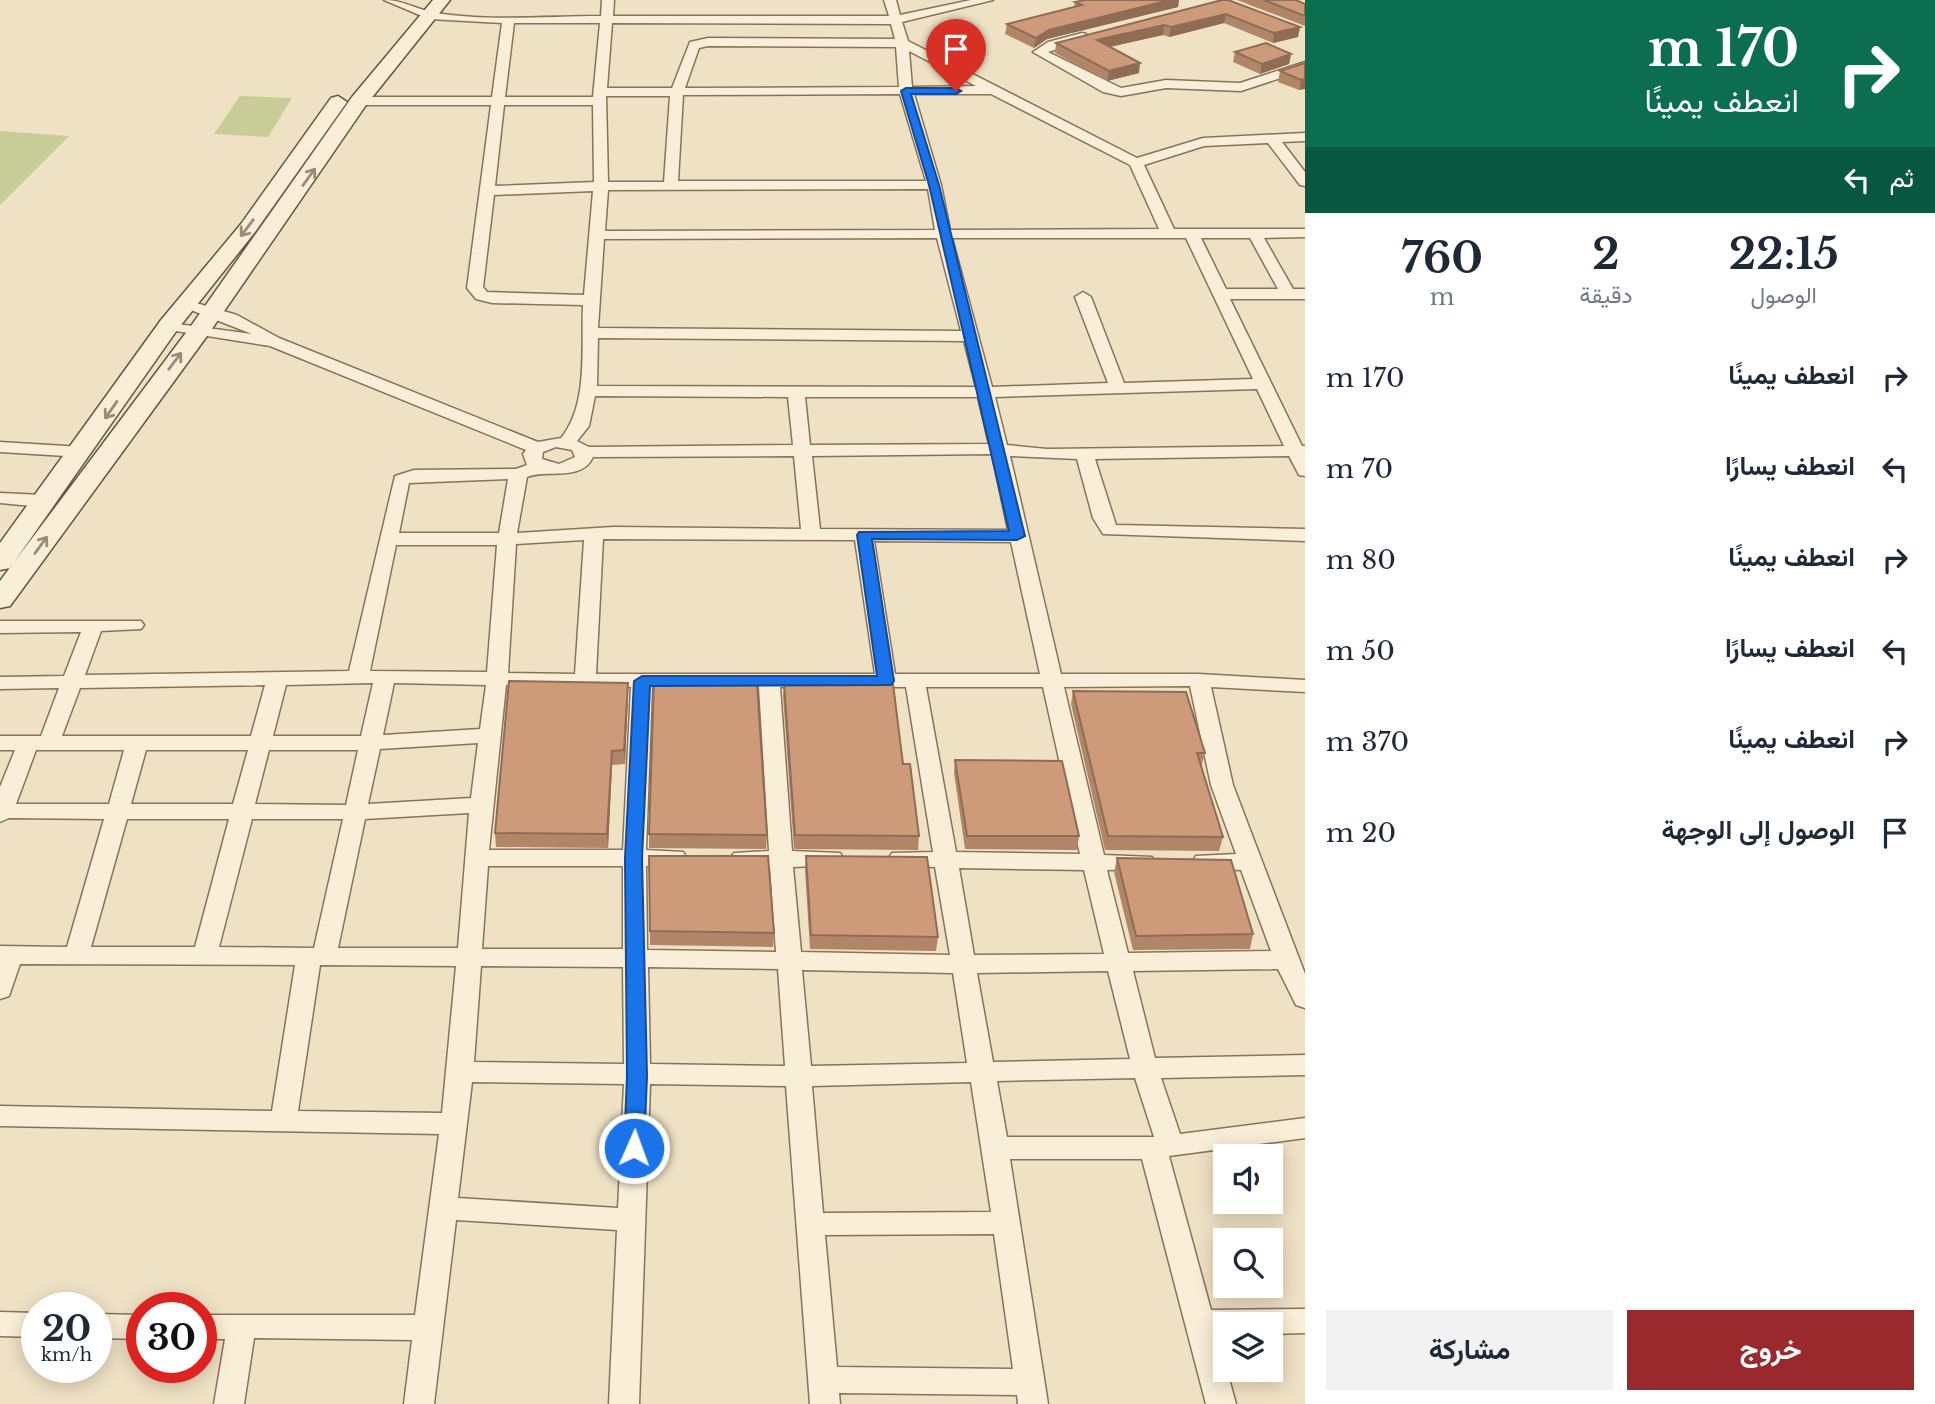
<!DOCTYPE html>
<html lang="ar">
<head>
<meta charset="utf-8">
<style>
  body { margin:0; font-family:"Libre Baskerville",Vazirmatn,serif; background:#f2f2f3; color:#1f2937; direction:rtl; height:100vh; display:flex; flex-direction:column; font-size:26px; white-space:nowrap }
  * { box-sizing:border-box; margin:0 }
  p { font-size:23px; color:#747a83 }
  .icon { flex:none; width:38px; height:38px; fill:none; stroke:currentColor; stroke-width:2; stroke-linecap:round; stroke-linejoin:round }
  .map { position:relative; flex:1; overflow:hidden; direction:ltr }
  .drawer { display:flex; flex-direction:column; background:#fff; width:630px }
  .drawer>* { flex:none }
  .guide { background:#0b6e4f; color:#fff; overflow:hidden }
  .controls { position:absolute; left:1213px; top:1144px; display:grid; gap:14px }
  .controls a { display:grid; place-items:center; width:70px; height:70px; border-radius:0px; background:#fff; box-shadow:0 4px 18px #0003; font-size:35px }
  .speed { position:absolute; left:21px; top:1292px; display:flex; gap:14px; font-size:35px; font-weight:700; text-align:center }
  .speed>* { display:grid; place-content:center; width:91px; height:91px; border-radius:50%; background:#fff; box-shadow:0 4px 18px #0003; line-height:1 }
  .speed small { font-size:18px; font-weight:400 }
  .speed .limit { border:10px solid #d22; background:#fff; color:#111 }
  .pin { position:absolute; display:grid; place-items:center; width:60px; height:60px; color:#fff; margin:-72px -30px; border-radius:50% 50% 50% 0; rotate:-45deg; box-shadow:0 0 7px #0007 }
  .pin .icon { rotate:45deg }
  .me { position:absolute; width:77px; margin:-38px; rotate:2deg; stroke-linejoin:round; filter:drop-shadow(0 0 5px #0008) }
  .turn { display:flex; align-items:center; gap:24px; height:147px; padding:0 21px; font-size:32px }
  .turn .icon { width:91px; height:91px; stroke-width:2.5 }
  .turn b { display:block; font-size:49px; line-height:60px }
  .then { display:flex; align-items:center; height:66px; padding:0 21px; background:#0003; gap:14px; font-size:26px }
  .eta { display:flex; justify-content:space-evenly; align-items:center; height:119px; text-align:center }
  .eta b { font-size:42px; font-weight:700; line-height:49px }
  .button { display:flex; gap:14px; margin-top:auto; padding:14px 21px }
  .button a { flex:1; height:80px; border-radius:0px; background:#99292c; color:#fff; font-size:28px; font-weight:700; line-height:80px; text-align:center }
  .button a+a { background:#f2f2f3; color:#1f2937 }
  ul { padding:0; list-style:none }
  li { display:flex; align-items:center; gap:21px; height:91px; padding:0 21px }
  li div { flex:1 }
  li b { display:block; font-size:26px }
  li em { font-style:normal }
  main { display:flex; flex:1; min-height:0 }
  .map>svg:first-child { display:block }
  .green { fill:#c8cd97 }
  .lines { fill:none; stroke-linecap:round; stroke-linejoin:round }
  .minor-casing { stroke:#89725a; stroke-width:3 }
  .secondary-casing { stroke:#6b533d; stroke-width:3 }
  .minor { fill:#f9eed7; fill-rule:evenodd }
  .secondary { fill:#f9eed7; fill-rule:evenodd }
  .wall { fill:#b08568 }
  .shaded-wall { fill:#906c55 }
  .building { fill:#cd9b79; stroke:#906c55; stroke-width:2 }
  .oneway { stroke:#998c7a }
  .route { fill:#1a73e8; stroke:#114b97; stroke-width:2 }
</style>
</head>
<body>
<main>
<section class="drawer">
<div class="guide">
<div class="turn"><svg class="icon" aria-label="right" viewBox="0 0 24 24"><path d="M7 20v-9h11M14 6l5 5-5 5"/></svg><div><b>170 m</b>انعطف يمينًا</div></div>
<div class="then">ثم<svg class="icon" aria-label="left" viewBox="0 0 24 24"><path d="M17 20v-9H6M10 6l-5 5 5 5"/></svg></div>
</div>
<div class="eta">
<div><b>22:15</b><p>الوصول</p></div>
<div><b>2</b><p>دقيقة</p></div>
<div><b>760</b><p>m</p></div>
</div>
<ul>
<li><svg class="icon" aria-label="right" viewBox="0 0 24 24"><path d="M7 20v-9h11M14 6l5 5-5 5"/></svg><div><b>انعطف يمينًا</b></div><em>170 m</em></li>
<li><svg class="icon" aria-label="left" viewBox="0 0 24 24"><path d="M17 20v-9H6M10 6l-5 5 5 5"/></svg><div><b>انعطف يسارًا</b></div><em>70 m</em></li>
<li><svg class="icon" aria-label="right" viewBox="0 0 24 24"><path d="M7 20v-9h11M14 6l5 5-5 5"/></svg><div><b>انعطف يمينًا</b></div><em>80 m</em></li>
<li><svg class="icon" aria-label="left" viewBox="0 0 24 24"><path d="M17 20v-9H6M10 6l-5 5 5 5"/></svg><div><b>انعطف يسارًا</b></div><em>50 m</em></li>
<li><svg class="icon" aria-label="right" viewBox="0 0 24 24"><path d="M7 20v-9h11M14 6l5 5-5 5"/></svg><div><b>انعطف يمينًا</b></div><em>370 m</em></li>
<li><svg class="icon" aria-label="arrive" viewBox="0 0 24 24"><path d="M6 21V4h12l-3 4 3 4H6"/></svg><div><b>الوصول إلى الوجهة</b></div><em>20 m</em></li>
</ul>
<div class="button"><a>خروج</a><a>مشاركة</a></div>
</section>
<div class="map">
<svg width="1305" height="1404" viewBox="0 0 1305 1404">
  <rect width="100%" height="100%" fill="#efe1c4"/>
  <path class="green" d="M240,96L292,98L268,137L214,134Z
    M0,131L69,136L0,205Z"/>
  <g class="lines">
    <g class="minor-casing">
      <path id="minor" d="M384,0C402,0 414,8 431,12C482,22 548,16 601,16L602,0H614L613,16H889L884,0H896L900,15L971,0H993L902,22L908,41L1137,158L1203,138L1305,133V141L1282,142L1305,172V186L1300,185L1268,143L1204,146L1144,165L1174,229H1305V237L1264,238L1293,289H1305V299H1230L1302,446H1305V476L1299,475L1289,456L1095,459L1116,525L1305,529V541L1103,534L1093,518L1077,459L1010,456L1061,674H1199L1305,680V692L1211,687L1233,785L1305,974V1008L1296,1005L1278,969L1133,971L1155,1058L1305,1055V1075L1161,1078L1180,1134L1305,1118V1138L1169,1156L1211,1310L1305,1309V1333L1270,1334V1325H1225V1335H1217L1236,1404H1206L1142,1159H1010L1048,1404H1018L1017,1395L839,1393L840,1404H810L786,1086L650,1084L639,1404H609L617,1230L456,1220L434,1404H404L412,1340L254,1338L244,1404H214L225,1339H201V1315H415L439,1134L0,1126V1106L272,1111L295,965L20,964L9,996L0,999V946L67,947L104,819L9,818L0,822V787L15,750H0V736H41L59,688L0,689V677L64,676L81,632L0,633V621H141L144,625L141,629L101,631L85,675L349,671L395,476L414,470L516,469L527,465L523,454L526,450L270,346L169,330L161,325L163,322L252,334L178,305L186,300L237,315L279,338L538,442L561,438C589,404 581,346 583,305L492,303L476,299L467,288L491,105H359L352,101L359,97H492L502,23L429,19ZM514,23H600L593,97H505ZM612,23L891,24L895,39L708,38L690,42L672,88H607ZM708,46L896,47L899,87L685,88L699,48ZM909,51L976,86L912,87ZM900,94L926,181H678L683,95ZM914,94H991L1130,165L1159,229L950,230L941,185ZM606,96H670L664,182H608ZM504,105H593L594,182L495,186ZM928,189L935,230L605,231L608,190ZM593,191L584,295L487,292L483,287L494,195ZM937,238L961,331L598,328L604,239ZM952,238H1186L1253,379L1124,383L1091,297L1083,292L1075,297L1108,383L992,387ZM1201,238H1250L1278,289H1226ZM598,338L964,341L976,387L597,386ZM1257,389L1284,446L1047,449L1007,445L995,397ZM595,396L788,397L793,445L589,447L577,441L589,426ZM805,397H978L989,444L810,445ZM556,447L572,450L575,457L559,464L542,459L543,452ZM992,454L1008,530L820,529L812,456ZM794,456L801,529L613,527L517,533L527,477C546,469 582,482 593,457ZM508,479L499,533H399L409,483ZM603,539L855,540L875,674H596ZM584,540L575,674L508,673L516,544ZM874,541L1011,542L1040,674H895ZM396,545H497L487,672L370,671ZM373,683L361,736H273L286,685ZM394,683L486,685L480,729L383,735ZM265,685L251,736H62L80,688ZM506,685L631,687L623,850H489ZM1190,686L1211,785L1236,854L1196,856L1192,862L1196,868L1241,870L1271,951L1128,953L1107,870L1152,869L1156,863L1152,857L1104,855L1064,687ZM652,687H759L769,851L734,853L730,859L734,865L770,867L776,952L647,950L646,866L683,864L687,858L683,852L646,850ZM780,687H906L933,852L892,853L888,859L892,865L935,867L950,955L801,952L793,867L840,865L844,859L840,853L792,851ZM926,687H1043L1080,854L956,852ZM478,743L471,798L368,804L380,749ZM36,750H124L109,804H16ZM146,750H248L233,804H131ZM269,750H358L346,805L255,804ZM469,813L458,948H338L365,819ZM127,819H229L195,947H91ZM252,819H343L314,948L219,947ZM488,866H623V949H482ZM959,868L1084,870L1104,954L974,955ZM320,965L456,966L442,1113L298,1111ZM481,966L623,967L624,1064L474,1062ZM648,967L778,969L785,1066L650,1064ZM802,970L953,973L967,1063L811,1066ZM1108,971L1130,1059L993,1062L977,973ZM1135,1078L1154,1137H1007L997,1081ZM472,1082L624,1084L618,1208L458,1198ZM971,1082L991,1212L823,1213L812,1086ZM994,1234L1013,1369L837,1367L825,1235Z
        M1082,33L1086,34V40L1048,52L1121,88L1166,80L1240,83L1305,62V70L1241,91L1166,88L1121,96L1103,92L1033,52L1048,42Z
        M0,442L82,447L91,452L82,457L0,452Z
        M0,493L43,495L52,501L43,507L0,503Z
        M0,1312L37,1313V1337L0,1336Z
        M96,1314L142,1315V1339L96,1338Z"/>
    </g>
    <g class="secondary-casing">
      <path id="secondary" d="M433,0H450L366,105L207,336L10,606L0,608V581L191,326L352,97Z
        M338,96L347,102L255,232L177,330L10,568L0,570V543L161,320L241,224L331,98Z"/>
    </g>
    <use href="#minor" class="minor"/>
    <use href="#secondary" class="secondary"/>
  </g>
  <path class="wall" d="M1085,0H1179L1178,7L1047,39L1034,48L1005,34L1007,24L1074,7L1075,2Z
    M1222,0L1300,27L1298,37L1273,43L1224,23L1169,37L1163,35L1110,47L1139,73L1107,81L1055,53L1056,43Z
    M1237,0H1296L1305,4V26Z
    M1235,52L1291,54L1289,64L1260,74L1233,62Z
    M1305,63L1299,90L1278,82L1280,71Z
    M628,683L625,764L612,765L608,848L496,847L495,833Z
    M784,683L903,764L919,836L918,850L794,849L783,696Z
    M1073,691L1205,753L1201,767L1223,837L1219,851L1105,850L1071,704Z
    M955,760L1079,836L1077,850L965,849L954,773Z
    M649,834L767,835L766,849L649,848Z
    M649,856L774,933L773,947L650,945Z
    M806,856L938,937L936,951L810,949L805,870Z
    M1117,858L1253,934L1250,949L1133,950L1114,872Z"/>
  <path class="shaded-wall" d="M1170,0H1179L1178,7L1047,39L1034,48L1036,38L1049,30Z
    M1226,14L1224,23L1169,37L1171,27Z
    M1164,25L1163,35L1095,50L1097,40Z
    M1300,27L1298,37L1273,43L1274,33Z
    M1291,54L1289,64L1260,74L1262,64Z
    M1140,63L1139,73L1107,81L1109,71Z
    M1305,79V89L1299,90L1301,80Z
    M628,683V696L625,764L624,750Z
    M612,751V765L608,848L607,834Z"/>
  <path class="building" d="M1085,0H1170L1049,30L1036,38L1007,24L1082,5L1075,2Z
    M1222,0H1228L1300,27L1274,33L1226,14L1171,27L1164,25L1097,40L1140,63L1109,71L1056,43Z
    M1264,0H1296L1305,4V16Z
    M1266,43L1291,54L1262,64L1235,52Z
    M1305,63V79L1301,80L1280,71Z
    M509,681L628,683L624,750L612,751L607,834L495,833Z
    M654,681L757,683L767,835L649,834Z
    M784,683L893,684L903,764H910L919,836L795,835Z
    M1073,691L1186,692L1205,753H1197L1223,837L1108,836Z
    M955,760L1062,761L1079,836H967Z
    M649,856H768L774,933L650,931Z
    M806,856L927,857L938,937L811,935Z
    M1117,858L1231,860L1253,934L1136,936Z"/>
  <defs><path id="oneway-shaft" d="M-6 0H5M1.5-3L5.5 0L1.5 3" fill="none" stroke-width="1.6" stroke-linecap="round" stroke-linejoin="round" transform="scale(1.75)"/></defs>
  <g class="oneway">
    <use href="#oneway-shaft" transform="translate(309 177) rotate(-54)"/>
    <use href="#oneway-shaft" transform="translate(247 228) rotate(127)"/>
    <use href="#oneway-shaft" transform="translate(175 361) rotate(-53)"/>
    <use href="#oneway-shaft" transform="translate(111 410) rotate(125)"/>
    <use href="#oneway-shaft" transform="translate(41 545) rotate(-54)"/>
  </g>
  <path class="route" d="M906,88H956L961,91L956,94H911L939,185L1025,536L1017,540L872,539L894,681L891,685L650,686L642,858L647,1076L644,1148L641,1153H627L624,1148L627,1076L625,858L634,681L642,676H877L857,535L859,532L1009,531L929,185L901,91Z"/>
</svg>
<div class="controls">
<a><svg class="icon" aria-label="sound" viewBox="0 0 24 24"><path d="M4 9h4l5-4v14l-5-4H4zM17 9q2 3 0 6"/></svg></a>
<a><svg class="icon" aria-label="search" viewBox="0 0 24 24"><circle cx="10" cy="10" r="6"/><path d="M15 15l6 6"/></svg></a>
<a><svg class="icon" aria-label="layers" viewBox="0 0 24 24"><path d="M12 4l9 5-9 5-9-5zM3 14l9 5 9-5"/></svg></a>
</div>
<div class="speed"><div>20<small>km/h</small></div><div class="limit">30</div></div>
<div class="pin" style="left:956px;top:91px;background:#d93025"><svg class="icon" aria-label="arrive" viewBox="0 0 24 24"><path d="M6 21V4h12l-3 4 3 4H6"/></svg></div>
<svg class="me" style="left:634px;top:1148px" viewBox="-20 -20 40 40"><circle r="17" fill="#1a73e8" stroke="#fff" stroke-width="3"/><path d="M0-11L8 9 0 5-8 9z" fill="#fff"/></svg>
</div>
</main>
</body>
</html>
